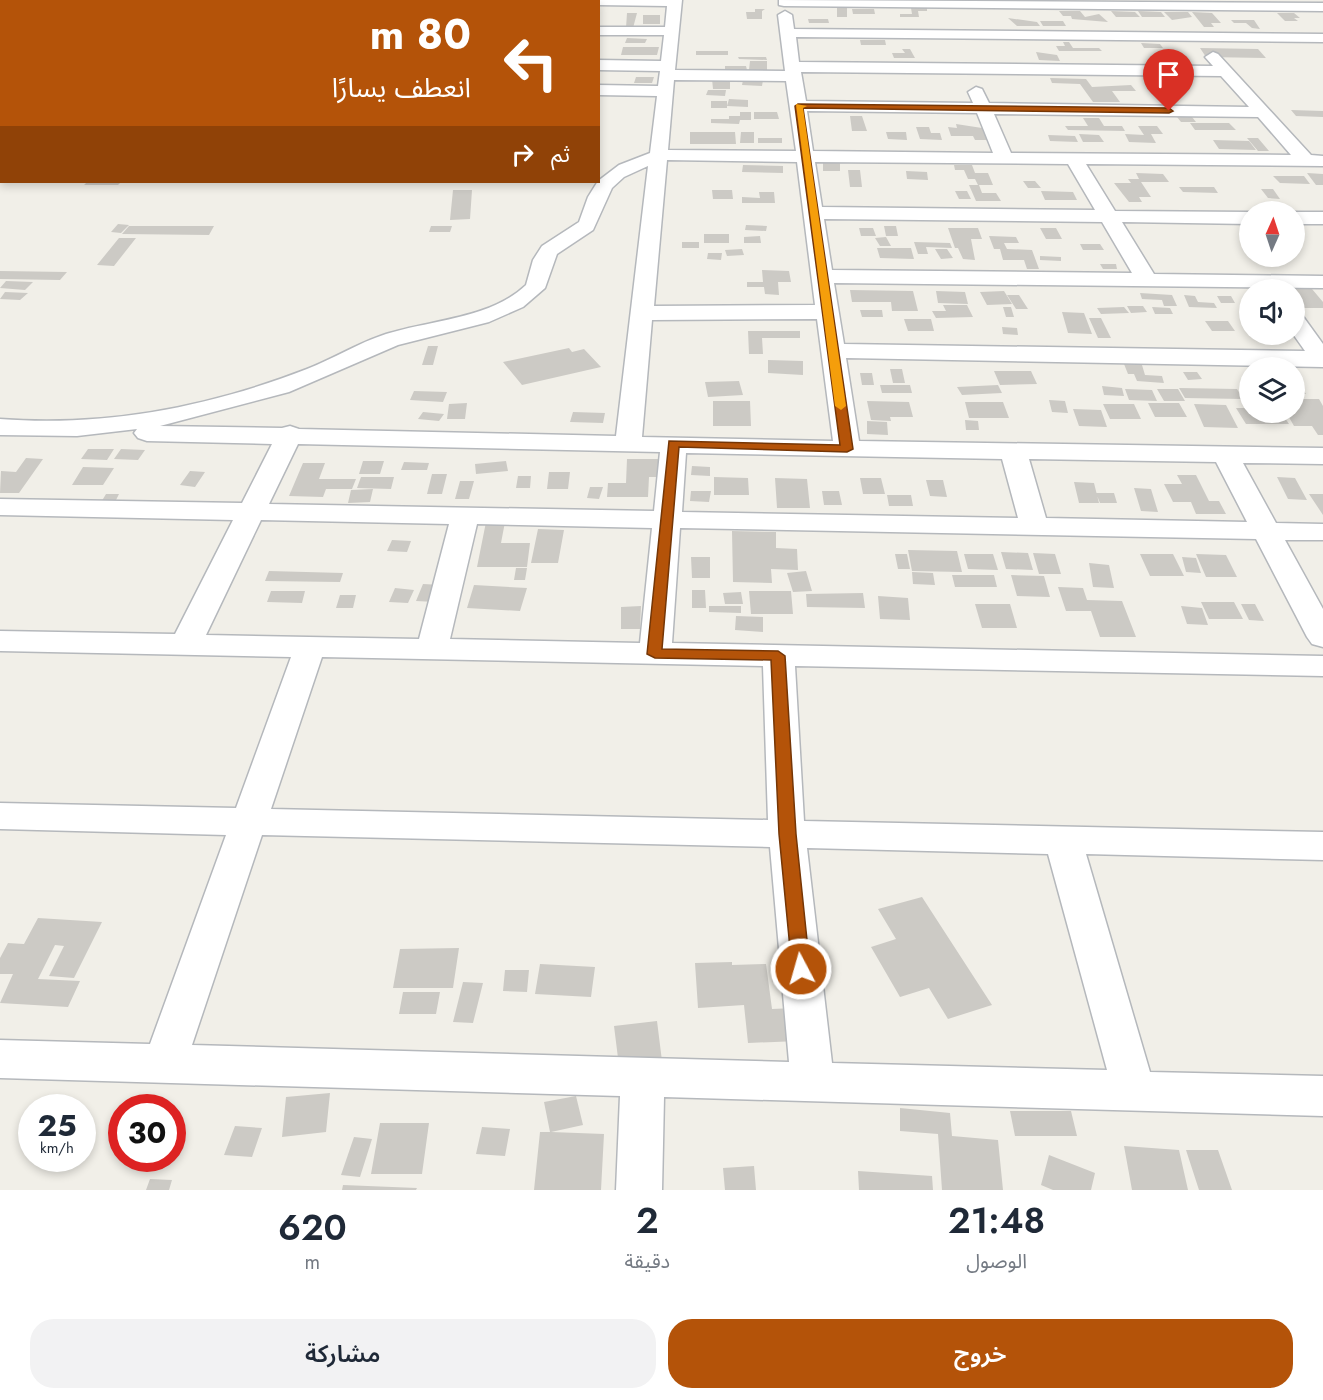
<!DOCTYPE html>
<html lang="ar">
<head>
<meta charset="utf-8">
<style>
  body { margin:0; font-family:Jost,"Noto Sans Arabic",sans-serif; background:#f2f2f3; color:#1f2937; direction:rtl; height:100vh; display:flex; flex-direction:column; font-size:22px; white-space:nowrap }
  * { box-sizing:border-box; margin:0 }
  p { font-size:20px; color:#747a83 }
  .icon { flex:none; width:33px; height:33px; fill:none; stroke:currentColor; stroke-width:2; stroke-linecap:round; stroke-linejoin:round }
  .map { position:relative; height:1190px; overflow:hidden; direction:ltr }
  .drawer { display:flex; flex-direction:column; background:#fff; flex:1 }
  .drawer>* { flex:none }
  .hud { position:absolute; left:0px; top:0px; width:600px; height:183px; box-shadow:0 3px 9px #0003; direction:rtl; background:#b45309; color:#fff; overflow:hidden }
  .needle { width:39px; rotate:3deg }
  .fabs { position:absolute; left:1239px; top:201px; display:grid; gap:12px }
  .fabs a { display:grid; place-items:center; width:66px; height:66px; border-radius:50%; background:#fff; box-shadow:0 3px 9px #0003; font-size:30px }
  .speed { position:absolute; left:18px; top:1094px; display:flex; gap:12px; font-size:30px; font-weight:700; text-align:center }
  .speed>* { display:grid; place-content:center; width:78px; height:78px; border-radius:50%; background:#fff; box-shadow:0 3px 9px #0003; line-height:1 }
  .speed small { font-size:15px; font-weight:400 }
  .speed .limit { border:9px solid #d22; background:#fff; color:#111 }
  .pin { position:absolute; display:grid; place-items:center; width:51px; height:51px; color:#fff; margin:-62px -26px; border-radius:50% 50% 50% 0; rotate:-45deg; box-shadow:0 0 6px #0007 }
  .pin .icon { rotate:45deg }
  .me { position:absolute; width:66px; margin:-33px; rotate:354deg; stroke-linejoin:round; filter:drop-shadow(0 0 4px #0008) }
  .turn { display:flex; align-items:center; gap:21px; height:126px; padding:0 30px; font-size:27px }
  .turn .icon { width:78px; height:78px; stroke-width:2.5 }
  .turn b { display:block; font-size:42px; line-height:51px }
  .then { display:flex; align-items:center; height:57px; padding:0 30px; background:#0003; gap:12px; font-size:22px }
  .eta { display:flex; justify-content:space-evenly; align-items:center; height:102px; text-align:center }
  .eta b { font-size:36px; font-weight:600; line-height:42px }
  .action { display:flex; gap:12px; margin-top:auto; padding:12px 30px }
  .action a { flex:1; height:69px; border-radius:24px; background:#b45309; color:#fff; font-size:24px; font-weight:600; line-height:69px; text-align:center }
  .action a+a { background:#f2f2f3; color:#1f2937 }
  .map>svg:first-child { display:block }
  .building { fill:#cccac5 }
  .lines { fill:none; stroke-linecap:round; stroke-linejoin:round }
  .street-casing { stroke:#b5b8bc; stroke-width:3 }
  .street { fill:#fff; fill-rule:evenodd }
  .route { fill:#b45309; stroke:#753606; stroke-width:1.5 }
  .slow { fill:#f59e0b }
</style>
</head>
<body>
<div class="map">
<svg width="1323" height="1190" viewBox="0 0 1323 1190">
  <rect width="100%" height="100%" fill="#f1efe8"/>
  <path class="building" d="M837,8H847V17H837Z
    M911,8H927V11H918L919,17H900V14H912Z
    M755,9H765L762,11V19H747L746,12H755Z
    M852,9H874L875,14H853Z
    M1059,11H1080L1085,17L1099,14L1108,22L1072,19L1071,16H1063Z
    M1111,11L1135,12L1140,17H1116Z
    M1138,11L1161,12L1165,17H1142Z
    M1164,12H1188L1192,17L1172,20Z
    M1192,12L1212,13L1221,23H1211L1214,27H1204Z
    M627,13H637L633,28H626Z
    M1277,13H1294L1300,18H1294L1298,21H1285Z
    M643,15H660V24H643Z
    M1008,18L1037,22L1040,26H1017Z
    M808,19H828L829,23H809Z
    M1231,20H1254L1260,29L1252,28L1246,23H1234Z
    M1040,21H1063L1066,26H1043Z
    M627,38L647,39L645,43H625Z
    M860,40H885L886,45H861Z
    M1063,42H1069L1073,48H1099L1102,51H1059L1056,46H1065Z
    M1141,43L1160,44L1163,48H1144Z
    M623,47H659L657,55H621Z
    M1200,48L1258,49L1266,58L1206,57Z
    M902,49H910L915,58H894L892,53H905Z
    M696,51H728V55H696Z
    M1036,52L1057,55L1060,61L1039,60Z
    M738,57H766L767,60L739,59Z
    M750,61H767V70H749Z
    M725,66H746L747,70H725Z
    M636,77H654L652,83H634Z
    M1050,78L1086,79L1092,87L1131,85L1136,91H1112L1120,102H1093L1080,84L1052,83Z
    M712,79L730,80V89H713Z
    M743,80H763L762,86L742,85Z
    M708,90H726L725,96L706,95Z
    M729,99L748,100V107L727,106Z
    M711,101H727V108H711Z
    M1291,110L1323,111V117L1296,116Z
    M740,112H751V120H740L739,124L711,123V119H729V116H740Z
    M754,112H777L779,119H754Z
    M850,116H862L867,131H852Z
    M1177,117H1192L1196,122H1181Z
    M1083,118H1099L1104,126H1122L1125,131L1068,130L1065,126H1088Z
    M1190,123H1229L1236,130H1195Z
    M956,124L982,128L987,140H975L973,136H951L948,127L957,128Z
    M1138,126H1157L1163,134H1151L1156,143L1129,142L1125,134L1144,135Z
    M916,127H929L931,133H940L942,140L920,139Z
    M690,132H735L736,144H690Z
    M741,132H754V143H740Z
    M886,132H906L907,140L888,139Z
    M1079,134L1099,135L1104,142H1083Z
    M1048,135L1075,136L1078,142L1050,141Z
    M758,138H782V143H758Z
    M1247,138H1258L1269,151H1258Z
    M1213,140L1249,141L1256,150L1219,149Z
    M823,160L840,161V171H823Z
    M743,165L783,166V173L742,172Z
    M954,165H972L975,173H988L993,185H978L975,179H968L964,170H955Z
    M848,170H860L862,187H850Z
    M906,171L927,172L928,180L907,179Z
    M1136,173L1163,174L1169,182H1141L1151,197H1139L1142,202H1129L1114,183H1131L1128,179H1139Z
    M1307,173L1323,174V185H1316Z
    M1273,176H1304L1310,184L1280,183Z
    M1023,181H1035L1041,188H1028Z
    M87,182H121L118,185H84Z
    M969,185H979L982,193H996L1001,201H976Z
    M1179,187H1214L1218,193L1183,192Z
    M1261,189H1273L1280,199L1268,198Z
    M453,190H472L470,219L450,220Z
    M712,190H732L733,199H713Z
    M955,191H967L971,199H959Z
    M1041,191L1073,192L1077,200H1045Z
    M759,192H774L775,203H742V197L760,198Z
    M118,224L129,225L121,233L111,232Z
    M746,225L767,226L766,231L745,230Z
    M129,226H214L209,235L122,234Z
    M431,226H452L450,232H429Z
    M884,226H896L898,236H886Z
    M859,228H873L876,236H861Z
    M948,228H978L982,239H971L975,260L963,259L958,248H955Z
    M1040,228H1056L1062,239H1046Z
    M704,234H729V243H704Z
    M760,236L761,243H744V237Z
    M989,236L1016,237L1019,243H1004L1007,249L1032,250L1039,269H1027L1024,260H1003L1000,249H994Z
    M886,237L891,246H880L875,238Z
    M119,238H136L114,266L97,265Z
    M682,242H699V248H682Z
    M914,242L950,243L952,248L926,247L928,254H918Z
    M1080,244H1100L1104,250H1083Z
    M877,248H911L914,259L880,258Z
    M742,249L744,255L727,256L725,250Z
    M935,249H947L953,258L941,259Z
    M708,253H722L721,260L707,259Z
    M1040,256L1061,257V261L1040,260Z
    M1100,264H1116L1117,269H1103Z
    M762,270L789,271L791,282H778L779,295L765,294L764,287H747V282H763Z
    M0,271L67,272L60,280L0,279Z
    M6,281L33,282L25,290L0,288Z
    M1294,289H1312L1323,302V308H1301L1294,299Z
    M850,290L913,291L918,311H892L891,302H852Z
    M936,291L965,292L968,304L938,303Z
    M1004,291L1012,304L987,305L980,292Z
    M5,292L28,293L20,300L0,299Z
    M1140,293L1172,295L1177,306H1164L1162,300L1142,299Z
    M1007,295H1019L1028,309H1016Z
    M1184,295L1195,296L1198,302L1214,303L1217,308L1189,307Z
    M1217,296H1231L1235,303H1221Z
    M943,305H967L973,317L936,318L932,311H946Z
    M1127,306H1143L1147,312L1131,313Z
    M1003,307H1011L1014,317H1006Z
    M1124,307L1129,313L1101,314L1097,308Z
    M1152,307L1170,308L1173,314H1155Z
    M860,310H882L883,317H862Z
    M1062,312L1084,313L1092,334L1068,333Z
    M1089,318H1101L1111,338H1098Z
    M904,319H931L934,331H908Z
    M1205,321H1228L1235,331H1212Z
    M1002,327L1017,328L1018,335L1003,334Z
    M748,331H800V338H762L763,354H749Z
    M428,346H438L433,365H422Z
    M569,348L572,352L584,349L601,367L522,385L503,362Z
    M768,360L803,361V375L768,373Z
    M1124,364L1142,365L1145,375L1162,376L1164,383L1137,381L1134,374H1128Z
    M890,369H902L905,383H893Z
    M994,371H1031L1037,384L1000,385Z
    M1183,372H1197L1202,379L1188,380Z
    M860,373H872L874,385H862Z
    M739,381L743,395L708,397L705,382Z
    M1294,381L1298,382L1306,394H1294Z
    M880,385H910L912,393H882Z
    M998,385L1002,393L962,395L957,387Z
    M1102,386L1122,388L1124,396L1104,395Z
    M1179,388L1237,389L1243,399L1185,398Z
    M1125,389L1152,390L1157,401L1129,400Z
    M1157,389H1178L1185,401H1164Z
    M414,391L447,392L443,402L410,400Z
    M1294,399H1319L1323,406V435H1318L1312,426H1294L1286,412H1294Z
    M1049,400L1065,401L1068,413L1052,412Z
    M713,401H750L751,426H713Z
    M867,401L909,402L913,417H890L891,421L871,420Z
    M965,402H1003L1009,418H969Z
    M467,403L465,419H447L449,404Z
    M1148,403H1179L1187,417H1155Z
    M1103,404H1134L1141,419H1110Z
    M1194,404L1226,405L1238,428L1204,427Z
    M1236,408H1250V412H1281L1289,424H1246Z
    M1073,409L1101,410L1107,427L1079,426Z
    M423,412L444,414L439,421L418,419Z
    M573,412L605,413L603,423L570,422Z
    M965,420L978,421L979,430H966Z
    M867,421L887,422L888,435L867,434Z
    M88,449H114L107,460L81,459Z
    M121,449L145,450L138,460L114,459Z
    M26,458L43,459L19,493H0L1,471L16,472Z
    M627,459H659L658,477H649L648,497H607L608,483H626Z
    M363,461H384L380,474H359Z
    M506,461L508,471L476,474L475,464Z
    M404,462L429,463L427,470H401Z
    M303,463H325L319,479H356L352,489H326L323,497L289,496Z
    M692,466L710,467V476L691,475Z
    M83,467L114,468L103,485H72Z
    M190,471L205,472L195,487L180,485Z
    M549,472H570L568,489H547Z
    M432,474H447L442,494H427Z
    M1177,475H1196L1209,501H1219L1226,514H1196L1191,502H1173L1164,484H1182Z
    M518,476H531L530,488H516Z
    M361,477H394L391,489L357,488Z
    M714,477L748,478L749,495H714Z
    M1277,477L1295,478L1307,500L1288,499Z
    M775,478L807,479L810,508H777Z
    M860,478H881L885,494H863Z
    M926,480H943L947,497L930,496Z
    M460,481H474L469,499H455Z
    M1074,482L1094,483L1099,503H1079Z
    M590,487H603L599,499L587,498Z
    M1134,488L1151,489L1158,512L1141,511Z
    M373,489L370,502L348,503L351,490Z
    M691,491H711L709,502L690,501Z
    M822,491H839L842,505H824Z
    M1096,493H1114L1117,503H1100Z
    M106,494H119L114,504H100Z
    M1309,494H1323V515Z
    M887,495H911L913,506H889Z
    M486,522H505L501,543H530L527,567H477Z
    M538,529L564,530L558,563H531Z
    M732,531L776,532V548L797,549L798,570L771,569L772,583L733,582Z
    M392,540L411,541L407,552L387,551Z
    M908,550L957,551L962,572L912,571Z
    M1001,552L1028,553L1033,570L1006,569Z
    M1033,553L1055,554L1061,574H1039Z
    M895,554H907L910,569H898Z
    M964,554H993L998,570L968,569Z
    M1140,554H1173L1184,576H1150Z
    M1196,554L1226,555L1237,577H1206Z
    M691,557H710V578H692Z
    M1182,557L1196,558L1201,573L1186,572Z
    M1089,563L1109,565L1114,588L1093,587Z
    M516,568H527L525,580H514Z
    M269,571L343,573L340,582L265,581Z
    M806,571L812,591L793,592L787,573Z
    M912,572L933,573L935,585L913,584Z
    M952,575H994L997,587H955Z
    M1011,575L1044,576L1050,597L1017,596Z
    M423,584L442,585L435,602L416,601Z
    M474,585L527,588L520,611L467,608Z
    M1058,587L1083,588L1087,600L1122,601L1136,637H1100L1091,611H1066Z
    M395,588L414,590L408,603L389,602Z
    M692,590H705L706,608H692Z
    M271,591H305L302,603L267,602Z
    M749,591H791L793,614H751Z
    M741,592L743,604H725L723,593Z
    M863,593L865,608L807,607L806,594Z
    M340,595H356L353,608H336Z
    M878,596L908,598L910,620L880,619Z
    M1201,602H1234L1243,619H1209Z
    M975,604H1010L1017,628H982Z
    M1241,604H1255L1264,621L1249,620Z
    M641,606L640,629H621V607Z
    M709,606H741V613L709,612Z
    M1181,606L1202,608L1208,625L1187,624Z
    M736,616L763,617V632L735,630Z
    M922,897L992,1005L948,1019L929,988L900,997L871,947L896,939L878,909Z
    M38,918L102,922L74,978L49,976L64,946L55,945L38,979L80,981L68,1007L0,1003L13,974H0V958L8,943L24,944Z
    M459,948L453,988H393L400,949Z
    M732,962V965L766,964L772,1009L794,1008L799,1041L748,1043L744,1005L698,1008L695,963Z
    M540,964L595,967L591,997L535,994Z
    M505,970H529L527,992L503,991Z
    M463,982L483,983L473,1023L453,1022Z
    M403,992H440L436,1014H399Z
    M657,1021L662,1061L619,1066L614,1026Z
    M330,1093L326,1132L282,1137L286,1097Z
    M576,1096L583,1125L551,1132L604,1134L601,1190H534L540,1132H550L544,1102Z
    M900,1108L950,1113L952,1136L998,1140L1003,1190H942L938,1134L900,1131Z
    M1010,1111H1071L1077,1136H1015Z
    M380,1123H429L422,1174H371Z
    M235,1126L262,1128L252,1157L224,1155Z
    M482,1127L510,1129L505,1156L476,1154Z
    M354,1137L372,1139L360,1177L341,1175Z
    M1124,1146L1179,1150L1188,1190H1132Z
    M1186,1150H1218L1232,1190H1199Z
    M1049,1155L1095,1173L1091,1190H1053L1041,1185Z
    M32,1158H65L62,1165L31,1161Z
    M754,1166L756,1190H725L723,1168Z
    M858,1171L932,1176L933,1190H859Z
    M150,1179L172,1180L169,1190H146Z
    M343,1185L417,1188L416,1190H342Z"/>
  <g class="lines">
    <g class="street-casing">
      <path id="street" d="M204,0H218L203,2Z
        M420,0H682L675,70L785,71L778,15L785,11L792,15L794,29L1323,34V42L796,37L799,62L1213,66L1205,57L1213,52L1218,54L1311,155L1323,156V166L1086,164L1115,211L1250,212V224L1122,222L1154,274L1323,276V288L834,283L844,344L1305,351L1293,334L1294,313L1302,315L1323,344V367L846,358L859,441L1323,448V464L1243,463L1276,523L1323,524V540H1285L1323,609V647L1312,644L1307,637L1256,539L680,528L672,643L1323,656V676L795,666L804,821L1323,832V860L1086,854L1150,1072L1323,1076V1116L664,1097L662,1190H616L620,1096L0,1078V1040L150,1044L226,835L0,829V803L236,808L291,657L0,651V631L175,634L233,520L0,515V499L242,503L272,444L147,441L138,438L134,433L137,429L77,436L0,435V419C105,427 209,407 307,369C333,359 358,343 386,334C430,320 490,319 526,285L533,260L542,246L579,222L588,197L598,181L619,165L650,153L657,96L598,95V85L658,86L660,71L598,70V60L661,61L664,35H598V27H665L667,6L598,5V2ZM801,72L1221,76L1249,107L989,103L982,89L976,87L968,92L973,103L806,101ZM674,80L786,81L796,151L668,150ZM807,111L977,113L993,153L813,151ZM994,114L1258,117L1291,155L1011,153ZM667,160L797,162L815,305L654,306ZM815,162L1068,164L1095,210L822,207ZM648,166L616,436L299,429L290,426L282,428L160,426L289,392L398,345L489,322L523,307L545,288L557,254L593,230L612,188L624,177ZM824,219L1102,222L1132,273L832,270ZM817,319L833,441L642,437L652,320ZM298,444L660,452L654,511L269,504ZM686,453L1002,459L1018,518L682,512ZM1029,459L1216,462L1247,522L1046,518ZM261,520L449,524L419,639L206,635ZM477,524L652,528L640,643L450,639ZM322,657L763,666L768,820L271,809ZM262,835L770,847L789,1062L192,1045ZM807,848L1048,854L1107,1070L832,1063Z
        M779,0L1323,3V11L784,6L779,5Z
        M0,22H2V30H0Z
        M0,54H2V64H0Z
        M0,79H2V89H0Z
        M1294,212H1323V224H1294Z"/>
    </g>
    <use href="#street" class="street"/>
  </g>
  <path class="route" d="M798,104L1169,108L1173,111L1169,113L803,108L853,449L847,452L679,447L662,649L778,651L785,656L796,834L810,969L807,975L801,977L794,975L792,969L779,834L771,660L655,658L647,654L669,441L840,445L795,106Z"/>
  <path class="slow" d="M796,104L807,106L803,108L846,406L841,410L835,406Z"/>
</svg>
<div class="fabs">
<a><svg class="needle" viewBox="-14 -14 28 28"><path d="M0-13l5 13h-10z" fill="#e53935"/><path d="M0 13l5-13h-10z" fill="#747a83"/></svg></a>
<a><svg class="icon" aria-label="sound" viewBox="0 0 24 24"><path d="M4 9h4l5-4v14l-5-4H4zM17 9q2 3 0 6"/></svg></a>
<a><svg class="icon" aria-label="layers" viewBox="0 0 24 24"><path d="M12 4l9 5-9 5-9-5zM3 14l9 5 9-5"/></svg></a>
</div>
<div class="speed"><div>25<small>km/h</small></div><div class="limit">30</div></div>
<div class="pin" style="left:1169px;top:111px;background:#d93025"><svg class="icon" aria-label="arrive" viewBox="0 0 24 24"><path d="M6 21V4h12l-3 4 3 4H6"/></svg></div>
<svg class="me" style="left:801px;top:969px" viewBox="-20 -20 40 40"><circle r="17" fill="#b45309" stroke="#fff" stroke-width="3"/><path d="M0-11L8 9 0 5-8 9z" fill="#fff"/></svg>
<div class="hud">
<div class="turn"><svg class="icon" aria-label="left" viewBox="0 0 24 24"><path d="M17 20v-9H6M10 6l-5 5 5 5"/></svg><div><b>80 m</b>انعطف يسارًا</div></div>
<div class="then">ثم<svg class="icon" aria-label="right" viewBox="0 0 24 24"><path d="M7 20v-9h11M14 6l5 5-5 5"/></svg></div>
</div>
</div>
<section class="drawer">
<div class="eta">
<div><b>21:48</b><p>الوصول</p></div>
<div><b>2</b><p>دقيقة</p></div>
<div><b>620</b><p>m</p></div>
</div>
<div class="action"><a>خروج</a><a>مشاركة</a></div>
</section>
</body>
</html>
